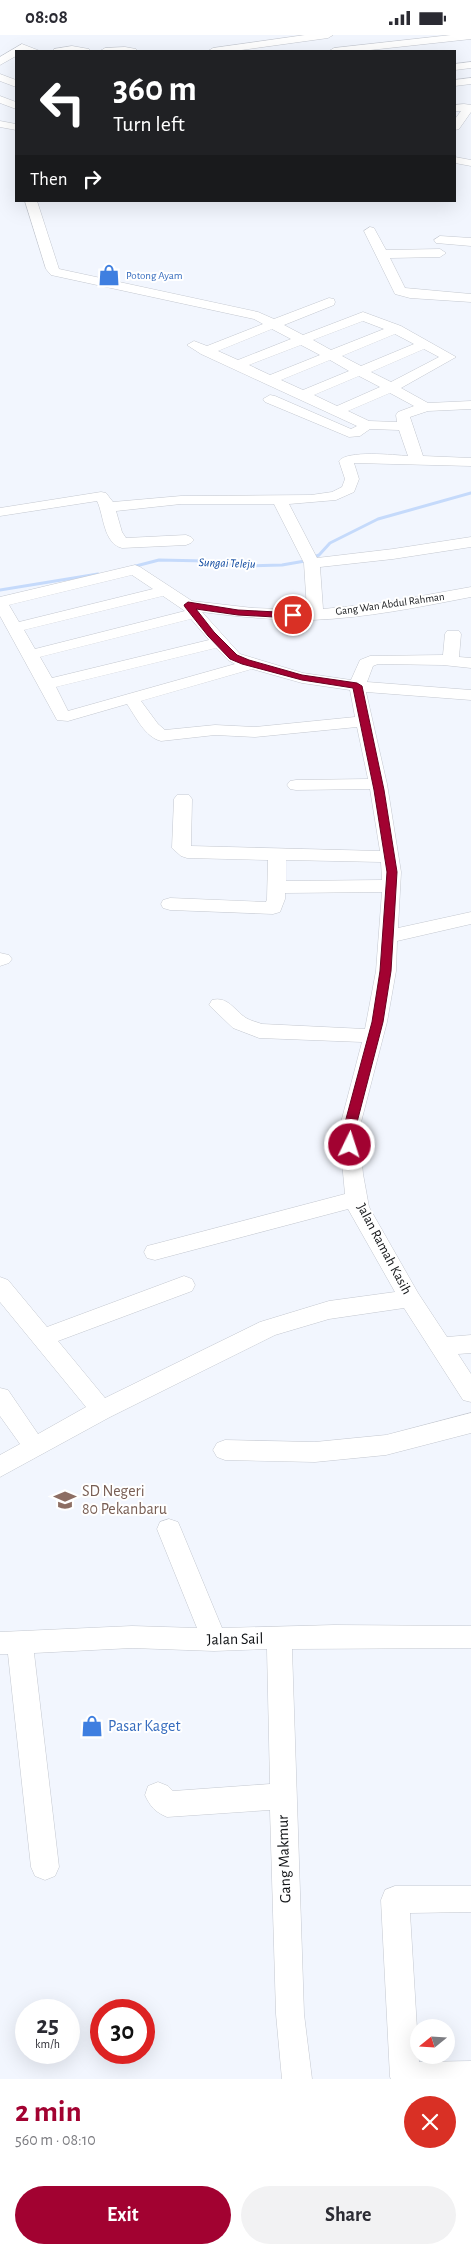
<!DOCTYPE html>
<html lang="en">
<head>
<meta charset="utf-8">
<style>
  body { margin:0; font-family:"Alegreya Sans",sans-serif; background:#f2f2f3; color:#2b2b33; height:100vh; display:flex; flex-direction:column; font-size:19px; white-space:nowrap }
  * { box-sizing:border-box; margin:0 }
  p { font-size:16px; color:#7c7c81 }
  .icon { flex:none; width:28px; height:28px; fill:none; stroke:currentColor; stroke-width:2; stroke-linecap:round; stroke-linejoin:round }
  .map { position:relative; height:2044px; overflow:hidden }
  .panel { display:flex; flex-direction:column; background:#fff; flex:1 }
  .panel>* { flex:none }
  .top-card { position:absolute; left:15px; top:15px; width:441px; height:152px; border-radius:0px; box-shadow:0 5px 20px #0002; background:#202124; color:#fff; overflow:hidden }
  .needle { width:32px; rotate:252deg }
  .buttons { position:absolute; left:410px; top:1984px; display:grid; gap:10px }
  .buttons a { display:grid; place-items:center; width:45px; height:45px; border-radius:50%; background:#fff; box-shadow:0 5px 20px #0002; font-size:25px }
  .speed { position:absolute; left:15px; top:1964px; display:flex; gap:10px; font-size:25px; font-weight:700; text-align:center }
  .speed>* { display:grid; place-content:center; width:65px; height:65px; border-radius:50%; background:#fff; box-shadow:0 5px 20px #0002; line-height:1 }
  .speed small { font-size:12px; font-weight:400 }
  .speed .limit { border:8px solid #d22; background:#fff; color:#111 }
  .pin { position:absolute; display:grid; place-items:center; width:42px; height:42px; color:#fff; margin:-21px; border:2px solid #fff; border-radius:50%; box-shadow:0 1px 5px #0007 }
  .me { position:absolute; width:55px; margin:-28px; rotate:4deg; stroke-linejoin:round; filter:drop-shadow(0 0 4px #0008) }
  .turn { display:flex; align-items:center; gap:18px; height:105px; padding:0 15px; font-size:22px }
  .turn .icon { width:65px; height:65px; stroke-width:2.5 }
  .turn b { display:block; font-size:35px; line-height:42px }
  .then { display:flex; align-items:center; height:48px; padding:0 15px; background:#0003; gap:10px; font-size:19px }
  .round { display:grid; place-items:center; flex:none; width:52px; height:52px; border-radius:26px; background:#f2f2f3 }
  .headline { display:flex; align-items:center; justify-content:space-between; height:85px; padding:0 15px }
  h1 { font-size:30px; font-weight:600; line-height:38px; color:#a20231 }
  .button { display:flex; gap:10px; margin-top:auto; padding:10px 15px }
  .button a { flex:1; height:58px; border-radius:30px; background:#a20231; color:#fff; font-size:20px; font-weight:600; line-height:58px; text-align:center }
  .button a+a { background:#f2f2f3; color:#2b2b33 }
  .status { display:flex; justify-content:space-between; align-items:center; height:35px; padding:0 25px; background:#fff; direction:ltr }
  .status svg { height:14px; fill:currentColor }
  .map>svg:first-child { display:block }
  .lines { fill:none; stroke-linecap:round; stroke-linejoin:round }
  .stream { stroke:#c5dafb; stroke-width:3 }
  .minor-casing { stroke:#c4c8d0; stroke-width:1 }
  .minor { fill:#fff; fill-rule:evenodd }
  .route { fill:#a20231; stroke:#690120 }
  .labels { text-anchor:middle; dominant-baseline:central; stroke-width:4; stroke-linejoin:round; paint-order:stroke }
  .far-shop-label { font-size:11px; fill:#366cbe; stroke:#fff; text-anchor:start }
  .far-street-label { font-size:11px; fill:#131518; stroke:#fff }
  .far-water-label { font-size:12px; font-style:italic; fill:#06439d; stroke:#fff }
  .street-label { font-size:14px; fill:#131518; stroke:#fff }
  .near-education-label { font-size:16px; fill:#785e54; stroke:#fff; text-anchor:start }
  .near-street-label { font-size:16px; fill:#131518; stroke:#fff }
  .near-shop-label { font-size:16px; fill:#366cbe; stroke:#fff; text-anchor:start }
</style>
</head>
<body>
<div class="status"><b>08:08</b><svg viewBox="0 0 49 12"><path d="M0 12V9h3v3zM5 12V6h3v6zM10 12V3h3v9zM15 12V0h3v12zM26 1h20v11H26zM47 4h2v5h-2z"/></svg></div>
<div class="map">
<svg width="471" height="2044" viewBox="0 0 471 2044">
  <rect width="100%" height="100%" fill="#f2f6fe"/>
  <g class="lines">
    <path class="stream" d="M132,532L159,525L206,526L242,531L282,530L305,526L319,520L330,508L378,484L471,458
      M0,555L98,539"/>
    <g class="minor-casing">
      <path id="minor" d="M305,0H333L328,3L234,16H208L213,13Z
        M451,0H471V4L361,16H329L334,13Z
        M22,9L40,16H16V21L0,30V22Z
        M72,11L89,14L90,16H53L54,14Z
        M125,12L136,14L137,16H100L105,13Z
        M471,27V33L455,35V29Z
        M0,39L16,45V52L0,46Z
        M471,43V49L455,51V45Z
        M0,61L16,67V74L0,68Z
        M464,69L471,70V77L459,94L455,95V84L461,76H455V70Z
        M0,86L16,89V95L0,92Z
        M455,122L471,125V131L455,128Z
        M25,166H37L59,234L258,277L274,284L329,263L334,264L335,267L334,270L284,290L303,300L363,277L401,291L456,322L401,353L428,368L471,366V374L428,376L410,382L423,421L471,423V431L354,428L359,444L354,457L336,465L289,469L317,523L393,514L471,502V512L393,524L320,532L323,574L382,568L471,552V562C419,572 366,583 312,585C275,585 239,582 202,577L240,619L303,638L351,645L360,625L370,621L443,620L445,599L447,596H459L461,599L459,622L471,623V633L443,630L378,629L373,631L367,647L471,655V665L366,657L387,749L401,837L398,893L471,877V889L397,906L396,936L387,987L359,1095L363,1139L369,1172L418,1258L447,1302L471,1300V1318L458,1319L471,1339V1367L463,1365L404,1273L329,1284L275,1300L110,1382L0,1442V1420L20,1409L0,1381V1353L8,1355L38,1399L86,1372L0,1267V1242L8,1245L47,1292L176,1244L184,1241L192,1244L195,1250L192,1256L58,1306L105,1363L260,1287L329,1266L395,1257L348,1174L155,1225L147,1223L144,1217L147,1211L155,1209L345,1159L339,1095L362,1007L259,1003L233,993L209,970L212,965C228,961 234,975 246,983C251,986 257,987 262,989L365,994L376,936L382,857L285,858V864L280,877L273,879L170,875L163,873L161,869L163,865L170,863L266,867L267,864L268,825L187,823L181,821L172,813L174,764L177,760H189L192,764L191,811L380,816L370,754L296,755L290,754L287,750L290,746L296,745L368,744L357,692L255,702L215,700L161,706C145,702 136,682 127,669L68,686L57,685L0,581V562L135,530L140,532L192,566L253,573L307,575L304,528L274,469H181L116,476L122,497L126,503L186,500L191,502L194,505L191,508L186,510L122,513C103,508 104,480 97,466L0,481V473L101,457L106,458L113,467L181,461L311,460L332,457L342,452L345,444L339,426C347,415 394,420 408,421L399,395L370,394L360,401L349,402L265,367L263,364L270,360L275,361L351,394L357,391L201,319L187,310L194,306L207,311L263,289L254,284L51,240L46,234ZM363,286L384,294L331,315L313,305ZM272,294L291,304L238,325L218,316ZM395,299L414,309L361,331L342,321ZM301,310L320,320L270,340L249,330ZM424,314L439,322L391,347L371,337ZM330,325L349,336L303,355L281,345ZM359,341L380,352L337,371L314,360ZM390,358L414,371L398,377L396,380L397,387L369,386L348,376ZM132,540L153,554L19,587L9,570ZM163,561L185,576L35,614L24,595ZM191,584L209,605L52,643L40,622ZM216,613L228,625L235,629L68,676L56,652ZM252,634L302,648L350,655L355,682L255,692L215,690L165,695L158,689L141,666ZM286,825L381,827L382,845L286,846Z
        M370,192L374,193L386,215L440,214L446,218L440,222L390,223L405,253L471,259V267L410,263L395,259L364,196Z
        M440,201L471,203V211L436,208L434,205Z
        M0,918L9,920L12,924L9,928L0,931Z
        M471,1378V1398L386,1420L315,1427L225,1425L217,1422L213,1415L217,1408L225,1405L315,1407L386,1400Z
        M169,1484L178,1487L181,1494L222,1593L334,1590L471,1591V1613L292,1614L304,1979L312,2044H282L276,1979L270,1775L167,1782C155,1777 150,1771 145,1760L148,1751L158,1747L168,1751L173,1756L270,1749L267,1614L214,1616L132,1613L34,1618L59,1832L55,1841L45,1845L35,1841L31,1832L8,1619H0V1597L132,1591L197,1593L157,1494L160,1487Z
        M395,1851H471V1877L410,1878L419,2027L471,2026V2044H391L390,2042L381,1865L385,1855Z"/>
    </g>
    <use href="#minor" class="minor"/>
  </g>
  <path class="route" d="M188,567L238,575L296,578L298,580L293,583L238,580L196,574L214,597L237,620L249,625L302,640L357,648L362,651L384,755L397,837L391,936L383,987L355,1095L356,1110L350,1114L344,1110L343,1095L372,987L380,936L387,837L374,755L353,653L302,645L242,629L230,624L208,601L185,572L184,570Z"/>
  <defs>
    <g id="shop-bare" transform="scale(1.725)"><path d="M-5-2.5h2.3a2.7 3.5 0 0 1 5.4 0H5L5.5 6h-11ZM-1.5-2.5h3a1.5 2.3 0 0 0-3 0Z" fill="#3f7fe0" stroke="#fff" stroke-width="2.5" paint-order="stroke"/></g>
    <g id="school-bare" transform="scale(1.725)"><path d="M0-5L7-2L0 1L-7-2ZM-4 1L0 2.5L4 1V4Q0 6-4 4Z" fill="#8d6e63" stroke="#fff" stroke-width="2.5" paint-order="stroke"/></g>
  </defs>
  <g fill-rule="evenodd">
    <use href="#shop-bare" x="109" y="240"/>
    <use href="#school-bare" x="65" y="1465"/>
    <use href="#shop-bare" x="92" y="1691"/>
  </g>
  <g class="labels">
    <g class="far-shop-label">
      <text x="126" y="240">Potong Ayam</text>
    </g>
    <g class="far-street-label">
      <text transform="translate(390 569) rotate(-8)">Gang Wan Abdul Rahman</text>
    </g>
    <g class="far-water-label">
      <text transform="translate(227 528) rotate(2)">Sungai Teleju</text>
    </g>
    <g class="street-label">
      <text transform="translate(384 1214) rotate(62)">Jalan Ramah Kasih</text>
    </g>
    <g class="near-education-label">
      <text x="82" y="1456">SD Negeri<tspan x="82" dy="18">80 Pekanbaru</tspan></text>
    </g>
    <g class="near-street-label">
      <text transform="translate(235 1604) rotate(-1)">Jalan Sail</text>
      <text transform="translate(284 1824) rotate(-92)">Gang Makmur</text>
    </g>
    <g class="near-shop-label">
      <text x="108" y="1691">Pasar Kaget</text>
    </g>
  </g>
</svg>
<div class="buttons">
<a><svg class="needle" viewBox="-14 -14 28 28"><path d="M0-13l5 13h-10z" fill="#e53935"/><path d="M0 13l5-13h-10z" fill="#7c7c81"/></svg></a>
</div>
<div class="speed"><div>25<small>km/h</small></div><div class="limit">30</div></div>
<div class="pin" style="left:293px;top:580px;background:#d93025"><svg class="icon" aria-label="arrive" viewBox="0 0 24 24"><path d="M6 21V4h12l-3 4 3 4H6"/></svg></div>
<svg class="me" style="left:350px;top:1110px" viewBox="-20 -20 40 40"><circle r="17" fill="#a20231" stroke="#fff" stroke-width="3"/><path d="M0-11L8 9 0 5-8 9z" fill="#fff"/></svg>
<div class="top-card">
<div class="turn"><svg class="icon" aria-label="left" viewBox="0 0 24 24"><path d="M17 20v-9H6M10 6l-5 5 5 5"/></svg><div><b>360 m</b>Turn left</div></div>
<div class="then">Then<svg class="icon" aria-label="right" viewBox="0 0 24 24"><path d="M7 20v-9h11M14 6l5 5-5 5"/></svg></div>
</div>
</div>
<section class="panel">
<div class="headline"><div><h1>2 min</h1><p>560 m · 08:10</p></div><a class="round" style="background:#d93025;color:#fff"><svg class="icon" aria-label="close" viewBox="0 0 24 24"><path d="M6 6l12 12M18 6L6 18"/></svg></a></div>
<div class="button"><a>Exit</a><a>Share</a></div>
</section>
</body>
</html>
